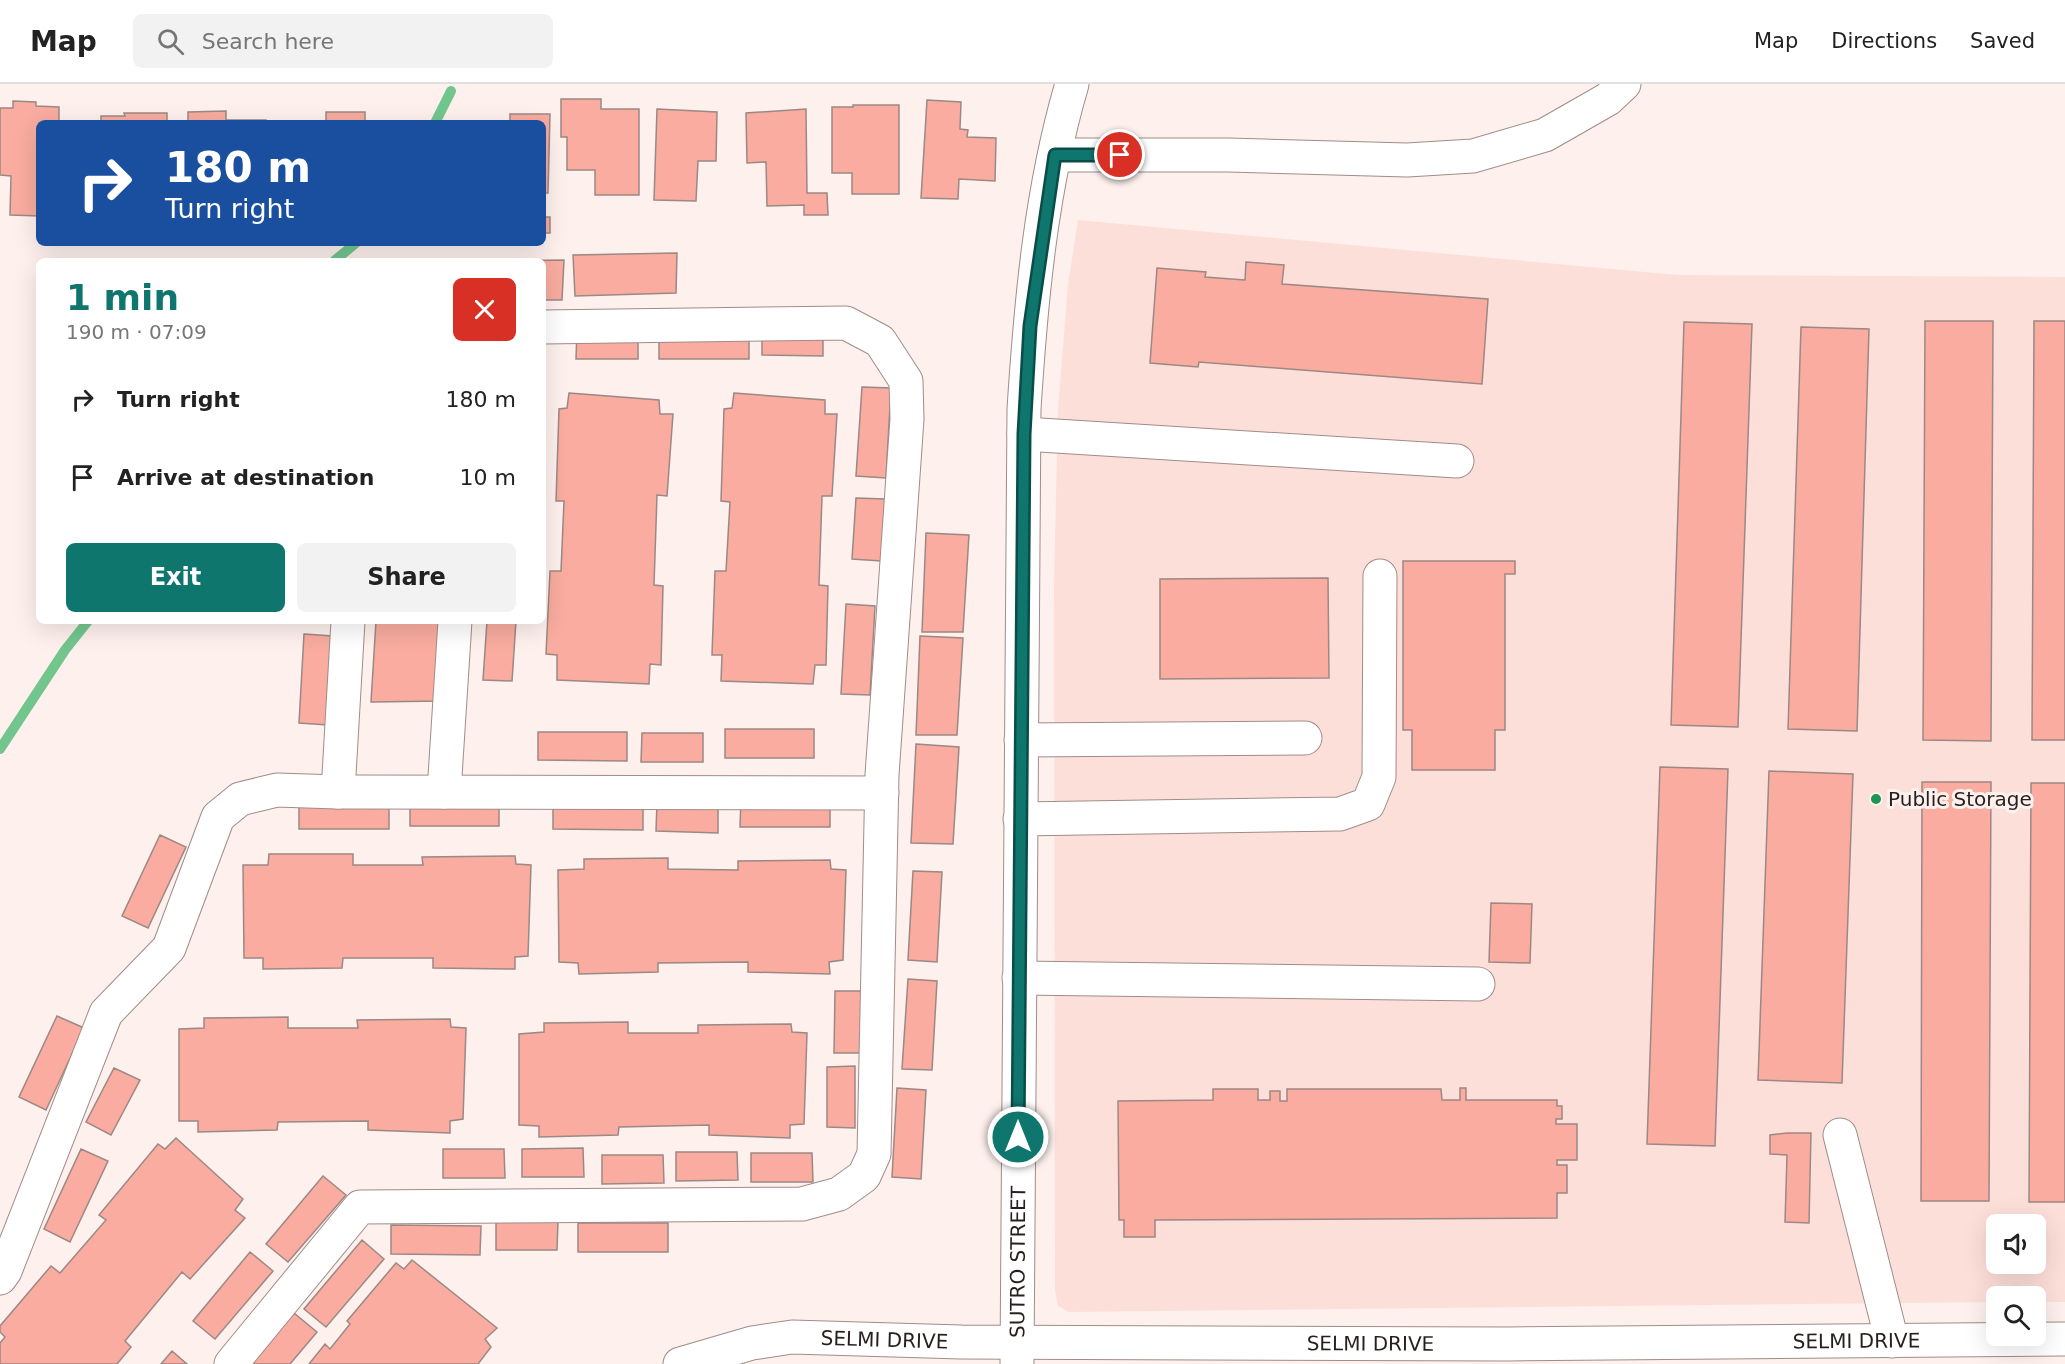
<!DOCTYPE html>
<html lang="en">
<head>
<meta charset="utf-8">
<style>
  body { margin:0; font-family:"DejaVu Sans",sans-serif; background:#f2f2f2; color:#222; height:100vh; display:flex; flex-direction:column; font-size:22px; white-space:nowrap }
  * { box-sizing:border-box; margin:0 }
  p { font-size:20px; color:#767676 }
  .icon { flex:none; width:33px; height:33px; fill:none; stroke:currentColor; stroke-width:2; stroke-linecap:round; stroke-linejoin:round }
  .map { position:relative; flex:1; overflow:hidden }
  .drawer { position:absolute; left:36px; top:174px; width:510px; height:366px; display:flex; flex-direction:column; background:#fff; border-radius:9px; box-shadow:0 6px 24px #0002 }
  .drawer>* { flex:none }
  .top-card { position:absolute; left:36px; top:36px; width:510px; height:126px; border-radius:9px; box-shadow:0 6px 24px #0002; background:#1a4fa0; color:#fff; overflow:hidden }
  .tools { position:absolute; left:1986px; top:1130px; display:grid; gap:12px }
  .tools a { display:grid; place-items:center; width:60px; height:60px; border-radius:9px; background:#fff; box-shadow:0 6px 24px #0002; font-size:30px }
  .pin { position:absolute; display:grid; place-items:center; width:51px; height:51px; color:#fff; margin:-26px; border:3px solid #fff; border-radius:50%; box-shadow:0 2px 6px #0007 }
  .me { position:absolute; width:66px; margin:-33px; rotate:0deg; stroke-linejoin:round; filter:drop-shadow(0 0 4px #0008) }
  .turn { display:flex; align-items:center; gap:21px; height:126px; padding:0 30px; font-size:27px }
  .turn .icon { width:78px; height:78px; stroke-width:2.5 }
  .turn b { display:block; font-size:42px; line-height:51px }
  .round { display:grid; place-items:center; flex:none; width:63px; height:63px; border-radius:9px; background:#f2f2f2 }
  .overview { display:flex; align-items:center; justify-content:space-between; height:102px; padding:0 30px }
  h1 { font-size:36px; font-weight:700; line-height:45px; color:#0f766e }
  .button { display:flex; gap:12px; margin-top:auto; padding:12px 30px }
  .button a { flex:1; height:69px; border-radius:9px; background:#0f766e; color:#fff; font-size:24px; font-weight:700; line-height:69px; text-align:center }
  .button a+a { background:#f2f2f2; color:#222 }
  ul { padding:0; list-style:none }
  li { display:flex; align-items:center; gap:18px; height:78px; padding:0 30px }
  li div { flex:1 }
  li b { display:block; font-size:22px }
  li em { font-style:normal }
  header { display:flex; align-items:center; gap:36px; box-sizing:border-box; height:84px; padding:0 30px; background:#fff; border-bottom:2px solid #e0e0e0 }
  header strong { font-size:28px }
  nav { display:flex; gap:33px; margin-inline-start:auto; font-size:21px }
  .search { width:420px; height:54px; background:#f2f2f2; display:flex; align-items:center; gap:15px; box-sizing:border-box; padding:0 21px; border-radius:9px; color:#767676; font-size:22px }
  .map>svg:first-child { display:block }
  .built { fill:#fddfd9; fill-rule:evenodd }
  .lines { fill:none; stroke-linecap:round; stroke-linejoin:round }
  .stream { stroke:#72c68d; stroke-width:10 }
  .building { fill:#f9ac9f; stroke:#9c8884; stroke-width:1.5 }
  .minor-casing { stroke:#a08c88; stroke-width:35 }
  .minor { stroke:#fff; stroke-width:33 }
  .route-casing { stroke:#0a4d48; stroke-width:15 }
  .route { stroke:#0f766e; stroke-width:10 }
  .poi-dot { fill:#199653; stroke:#fdf0ed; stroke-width:2 }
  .labels { text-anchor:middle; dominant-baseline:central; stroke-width:6; stroke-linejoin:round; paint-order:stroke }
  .poi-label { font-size:20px; fill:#271f1d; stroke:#fdf0ed; text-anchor:start }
  .street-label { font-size:20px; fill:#271f1d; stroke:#fdf0ed }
</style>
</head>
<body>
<header>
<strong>Map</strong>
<div class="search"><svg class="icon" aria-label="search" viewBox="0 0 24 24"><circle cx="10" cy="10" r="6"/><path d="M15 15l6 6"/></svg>Search here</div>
<nav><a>Map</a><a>Directions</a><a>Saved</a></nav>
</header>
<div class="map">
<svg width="2065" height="1280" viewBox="0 0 2065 1280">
  <rect width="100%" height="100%" fill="#fdf0ed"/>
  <path class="built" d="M1078,136L1678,191L2065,193V1218H2036V1212H1996V1218L1069,1228L1058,1222L1055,1207L1054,498L1058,325L1068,201ZM1996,1140H2036V1179H1996Z"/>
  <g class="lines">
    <path class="stream" d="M435,39L451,7
      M334,177L356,159
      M0,665L65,566L88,537"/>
  </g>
  <path class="building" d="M561,15H601V25H639V111H595V86H567V53H561Z
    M927,16L961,18L960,45L968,46L967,53L996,54L995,97L959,95L958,115L921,114Z
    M13,17L36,18V22L59,23V39H39V132L10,131L11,92L0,91V24H13Z
    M853,21H899V110H852V89H832V23H853Z
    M657,25L717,28L716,77H698L696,117L654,116Z
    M806,25L807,109H827L828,131H804V121L767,122L766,78L747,79L746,29Z
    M226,27V36H266V39H188V28Z
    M326,28H365V39H282V37H326Z
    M124,29H167V39H101V32H125Z
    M510,30H550L548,109H543V39H510Z
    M543,133H550V149H543Z
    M677,169L676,209L575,212L573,171Z
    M564,176L562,216H543V177H483Z
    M1246,178L1284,181L1282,200L1488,215L1482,300L1199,278L1198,283L1150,279L1157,184L1206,188L1205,193L1245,196Z
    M1925,237H1993L1991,657L1923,656Z
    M2034,237H2065V656H2032Z
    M1684,238L1752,240L1738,643L1671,641Z
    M762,243H823V272L762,271Z
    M1801,243L1869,245L1857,647L1788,645Z
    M659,245L749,246V275H659Z
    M577,246H638V275H576Z
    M862,303L891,304L886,394L856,392Z
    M569,309L659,316L660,330H673L667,412L657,411L654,501L663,502L661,581L650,580L649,600L557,596V571L546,570L550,487H561L564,417H556L559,325L567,324Z
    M734,309L825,316V330H837L832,412H822L819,501L828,502L826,581H815L813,600L721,597L722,571H712L715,487H726L730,418L721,417L724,325L732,324Z
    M856,414L885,415L881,477L852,475Z
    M926,449L969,451L963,548H922Z
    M1403,477H1515V490H1505V646H1495V686H1412V646H1403Z
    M1328,494L1329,594L1160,595V495Z
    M846,520L875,522L870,611L841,610Z
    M376,537H449L442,617L371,618Z
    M487,537H516L512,597L483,596Z
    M304,550L333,552L328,641L299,639Z
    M920,552L963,554L957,651H916Z
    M725,645H814V674H725Z
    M538,648H627V677L538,676Z
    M642,649H703V678H641Z
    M916,660L959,663L953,760L911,759Z
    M1660,683L1728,685L1715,1062L1647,1060Z
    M1769,687L1853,690L1842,999L1758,996Z
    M1922,698H1991L1989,1117H1921Z
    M2031,699H2065V1118H2029Z
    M410,712L499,713V742H410Z
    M741,714H830V743H740Z
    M299,716H389V745H299Z
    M553,716L643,717V746L553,745Z
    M657,719L718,721V749L656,747Z
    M160,751L186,763L148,844L122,832Z
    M269,770H353V781H423L422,773L515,772L516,780L531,781L528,872L515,873V885L433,884V874H343L342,884L263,885V874H244L243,781H268Z
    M668,774V785L738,786V777L830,776L831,785L846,786L843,876L829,878L830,890L748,888V878L658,879V888L579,890L578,879L559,878L558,786L584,785V775Z
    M913,787L942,788L937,878L908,876Z
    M1491,819L1532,820L1530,879L1489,878Z
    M908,895L937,897L932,986L902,985Z
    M835,907H863V969H834Z
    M57,932L84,944L46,1026L19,1013Z
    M288,933V944H358L357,936L450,935L451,943L466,944L463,1035L450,1037V1049L368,1046V1037L278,1038L277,1046L198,1048V1037H179V945L204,944V934Z
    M628,938V949H698V941L791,940L792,948L807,949L804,1040L790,1041V1054L709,1051V1041L619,1043L618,1051L539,1053V1042L519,1041V950L544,948V939Z
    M855,982V1044L827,1043V983Z
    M114,984L140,996L111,1051L86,1038Z
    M897,1004L926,1006L921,1095L892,1093Z
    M1460,1004H1466V1016H1557V1022H1562V1035H1556V1040H1577V1076H1557V1081H1567V1109H1557V1134L1155,1136V1153H1124V1136H1119L1118,1017L1213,1016V1005H1258V1016H1270V1007H1280V1017H1287V1005H1441L1442,1016H1460Z
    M1787,1049H1811L1809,1139L1785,1138L1787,1071L1770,1070V1051Z
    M176,1054L243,1115L235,1126L245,1134L190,1195L182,1188L125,1257L131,1263L117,1280H0V1259L5,1253L0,1248V1242L51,1182L60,1189L106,1136L99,1131L158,1060L165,1065Z
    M583,1064L584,1093H522V1065Z
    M81,1065L108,1077L70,1158L44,1145Z
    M443,1065H504L505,1094H443Z
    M676,1068H737L738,1096L676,1097Z
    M751,1069H812L813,1098H751Z
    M602,1071H663L664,1099L602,1100Z
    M323,1092L346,1111L288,1178L266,1160Z
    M496,1137L558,1138L557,1166H496Z
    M578,1139H668V1168H578Z
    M391,1141L481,1142L480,1171L391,1170Z
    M362,1156L384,1175L326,1243L304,1225Z
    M250,1168L273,1187L215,1255L193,1237Z
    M412,1176L497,1244L485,1255L491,1263L478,1280H309L325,1260L330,1265L350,1240L347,1237L396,1179L404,1185Z
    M294,1229L317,1248L290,1280H252Z
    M172,1267L187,1280H161Z"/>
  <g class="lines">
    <g class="minor-casing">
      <g id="minor">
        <path d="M1055,71H1228L1407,76L1473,72L1545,51L1608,15L1624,0"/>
        <path d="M1024,350L1457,377"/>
        <path d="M1021,656L1305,654"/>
        <path d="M338,708L882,709"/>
        <path d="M444,708L455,537"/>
        <path d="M1020,735L1340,730L1368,720L1379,693L1380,492"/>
        <path d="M1019,894L1478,900"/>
        <path d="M1840,1051L1892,1257"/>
        <path d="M0,1194L5,1187L106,929L169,864L218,733L240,715L277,706L338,708L348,537"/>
        <path id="s1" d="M1017,1278L1024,325C1031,216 1041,105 1072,0"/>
        <path d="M231,1280L360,1123L802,1120L839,1110L864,1092L874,1070L882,691L907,335L906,297L880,257L846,239L543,243"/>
        <path id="s2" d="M680,1280L752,1259L792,1253L961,1258L1507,1260L2065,1255"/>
      </g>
    </g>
    <use href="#minor" class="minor"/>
  </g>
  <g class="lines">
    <g class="route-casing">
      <path id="route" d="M1018,1053L1024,350L1030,242L1055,71H1120"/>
    </g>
    <use href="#route" class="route"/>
  </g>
  <circle class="poi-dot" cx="1876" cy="715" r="6"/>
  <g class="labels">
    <g class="poi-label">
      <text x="1888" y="715">Public Storage</text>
    </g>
    <g class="street-label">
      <text stroke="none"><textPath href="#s1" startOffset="100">SUTRO STREET</textPath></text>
      <text stroke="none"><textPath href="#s2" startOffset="208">SELMI DRIVE</textPath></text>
      <text stroke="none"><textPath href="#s2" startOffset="1180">SELMI DRIVE</textPath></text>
      <text stroke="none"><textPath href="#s2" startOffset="694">SELMI DRIVE</textPath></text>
    </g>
  </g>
</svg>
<div class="tools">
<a><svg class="icon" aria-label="sound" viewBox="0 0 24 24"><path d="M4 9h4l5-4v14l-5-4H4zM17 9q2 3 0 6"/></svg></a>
<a><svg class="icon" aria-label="search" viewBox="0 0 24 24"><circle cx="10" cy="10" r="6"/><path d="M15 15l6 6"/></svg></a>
</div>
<div class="pin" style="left:1120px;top:71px;background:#d93025"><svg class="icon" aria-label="arrive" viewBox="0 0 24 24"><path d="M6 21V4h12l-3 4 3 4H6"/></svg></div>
<svg class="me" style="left:1018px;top:1053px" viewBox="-20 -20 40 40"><circle r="17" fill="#0f766e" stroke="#fff" stroke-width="3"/><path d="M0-11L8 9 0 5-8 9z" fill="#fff"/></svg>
<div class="top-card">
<div class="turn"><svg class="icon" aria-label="right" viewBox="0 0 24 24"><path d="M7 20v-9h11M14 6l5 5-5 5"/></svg><div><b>180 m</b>Turn right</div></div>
</div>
<section class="drawer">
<div class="overview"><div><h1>1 min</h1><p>190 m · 07:09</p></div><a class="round" style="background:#d93025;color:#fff"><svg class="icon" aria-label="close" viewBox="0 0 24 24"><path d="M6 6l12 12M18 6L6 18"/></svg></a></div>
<ul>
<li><svg class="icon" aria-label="right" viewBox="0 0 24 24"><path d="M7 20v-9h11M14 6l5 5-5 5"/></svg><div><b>Turn right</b></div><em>180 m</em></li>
<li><svg class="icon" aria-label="arrive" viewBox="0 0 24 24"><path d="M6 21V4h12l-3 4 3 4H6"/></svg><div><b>Arrive at destination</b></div><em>10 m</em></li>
</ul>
<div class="button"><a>Exit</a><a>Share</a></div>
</section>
</div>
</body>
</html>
